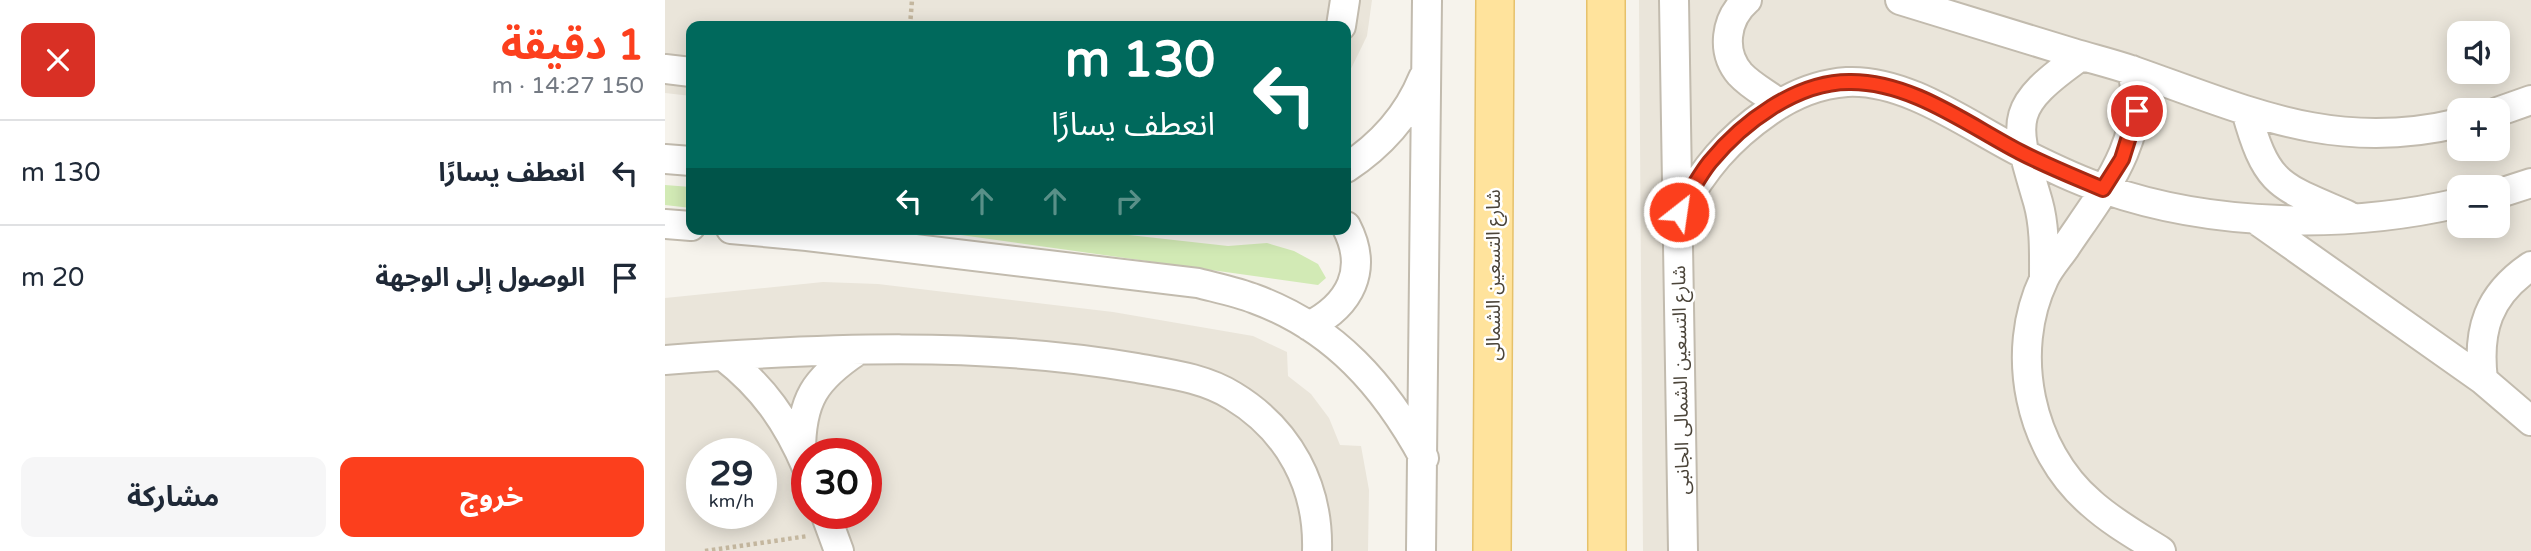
<!DOCTYPE html>
<html lang="ar">
<head>
<meta charset="utf-8">
<style>
  body { margin:0; font-family:"Varela Round","Noto Sans Arabic",sans-serif; background:#f6f6f7; color:#1f2937; direction:rtl; height:100vh; display:flex; flex-direction:column; font-size:26px; white-space:nowrap }
  * { box-sizing:border-box; margin:0 }
  p { font-size:23px; color:#747a83 }
  .icon { flex:none; width:38px; height:38px; fill:none; stroke:currentColor; stroke-width:2; stroke-linecap:round; stroke-linejoin:round }
  .map { position:relative; flex:1; overflow:hidden; direction:ltr }
  .panel { display:flex; flex-direction:column; background:#fff; width:665px }
  .panel>* { flex:none }
  .top-card { position:absolute; left:21px; top:21px; width:665px; height:214px; border-radius:14px; box-shadow:0 4px 18px #0003; direction:rtl; background:#00695c; color:#fff; overflow:hidden }
  .tools { position:absolute; left:1782px; top:21px; display:grid; gap:14px }
  .tools a { display:grid; place-items:center; width:63px; height:63px; border-radius:14px; background:#fff; box-shadow:0 4px 18px #0003; font-size:35px }
  .speed { position:absolute; left:21px; top:438px; display:flex; gap:14px; font-size:35px; font-weight:700; text-align:center }
  .speed>* { display:grid; place-content:center; width:91px; height:91px; border-radius:50%; background:#fff; box-shadow:0 4px 18px #0003; line-height:1 }
  .speed small { font-size:18px; font-weight:400 }
  .speed .limit { border:10px solid #d22; background:#fff; color:#111 }
  .pin { position:absolute; display:grid; place-items:center; width:60px; height:60px; color:#fff; margin:-30px; border:4px solid #fff; border-radius:50%; box-shadow:0 2px 7px #0007 }
  .me { position:absolute; width:77px; margin:-38px; rotate:30deg; stroke-linejoin:round; filter:drop-shadow(0 0 5px #0008) }
  .turn { display:flex; align-items:center; gap:24px; height:147px; padding:0 21px; font-size:32px }
  .turn .icon { width:91px; height:91px; stroke-width:2.5 }
  .turn b { display:block; font-size:49px; line-height:60px }
  .lanes { display:flex; align-items:center; height:66px; padding:0 21px; background:#0003; justify-content:center; gap:35px; direction:ltr }
  .lanes .off { opacity:.35 }
  .round { display:grid; place-items:center; flex:none; width:74px; height:74px; border-radius:14px; background:#f6f6f7 }
  .overview { display:flex; align-items:center; justify-content:space-between; height:119px; padding:0 21px }
  h1 { font-size:42px; font-weight:700; line-height:52px; color:#fc3f1d }
  .primary-button { display:flex; gap:14px; margin-top:auto; padding:14px 21px }
  .primary-button a { flex:1; height:80px; border-radius:14px; background:#fc3f1d; color:#fff; font-size:28px; font-weight:700; line-height:80px; text-align:center }
  .primary-button a+a { background:#f6f6f7; color:#1f2937 }
  ul { padding:0; list-style:none }
  li { display:flex; align-items:center; gap:21px; height:105px; padding:0 21px; border-top:2px solid #e0e1e3 }
  li div { flex:1 }
  li b { display:block; font-size:26px }
  li em { font-style:normal }
  main { display:flex; flex:1; min-height:0 }
  .map>svg:first-child { display:block }
  .residential { fill:#eae5da; fill-rule:evenodd }
  .green { fill:#d2eab5 }
  .lines { fill:none; stroke-linecap:round; stroke-linejoin:round }
  .minor-casing { stroke:#c2bbae; stroke-width:32 }
  .major-casing { stroke:#e6c16a; stroke-width:40 }
  .path { stroke:#c4b79f; stroke-width:4.5; stroke-dasharray:3.5 3.5; stroke-linecap:butt }
  .minor { stroke:#fff; stroke-width:28 }
  .major { stroke:#ffe39c; stroke-width:37 }
  .route-casing { stroke:#a42913; stroke-width:18 }
  .route { stroke:#fc3f1d; stroke-width:12 }
  .labels { text-anchor:middle; dominant-baseline:central; stroke-width:5; stroke-linejoin:round; paint-order:stroke }
  .street-label { font-size:19px; fill:#4b4439; stroke:#fff }
</style>
</head>
<body>
<main>
<div class="map">
<svg width="1866" height="551" viewBox="0 0 1866 551">
  <rect width="100%" height="100%" fill="#f6f3ec"/>
  <path class="residential" d="M0,0H707L702,36L681,79V26H26V96L0,93Z
    M974,0H1866V551H978ZM1794,33H1832V72H1794ZM1794,110H1832V149H1794ZM1794,187H1832V226H1794Z
    M158,282L213,284L448,312L588,336L622,352L623,376L646,394L664,418L675,445L696,446L704,490L703,551H0V298ZM37,453H96V513H37ZM142,453H201V513H142Z"/>
  <path class="green" d="M0,185L26,187V208L0,205Z
    M253,229H410L563,246L602,243L629,251L653,264L661,278L653,285Z"/>
  <g class="lines">
    <g class="minor-casing">
      <path id="minor" d="M1009,0L1018,551
        M1082,0C1060,19 1056,52 1075,74C1086,86 1102,94 1115,104
        M1235,0C1292,18 1350,35 1408,53C1428,59 1449,64 1469,71C1583,111 1670,153 1794,123
        M676,26L680,0
        M0,69L26,72
        M1467,70C1484,138 1436,194 1400,248C1393,258 1384,268 1379,279C1344,352 1364,450 1426,503C1447,522 1472,536 1496,551
        M1581,111C1602,186 1613,185 1682,215
        M1832,112L1866,100
        M0,159L26,161
        M681,168C715,146 743,115 758,78
        M1832,194L1866,183
        M1014,212C1040,168 1062,140 1104,111C1127,95 1153,84 1182,82C1243,79 1305,127 1357,153C1383,166 1411,180 1439,189C1548,227 1681,229 1794,203
        M1593,221L1818,380L1866,421
        M0,224L26,226
        M66,229L142,236L533,283C552,288 572,292 590,299C669,328 720,386 759,458
        M1379,278C1379,253 1380,227 1373,202C1349,120 1341,109 1416,56
        M644,326C685,305 704,270 681,226
        M58,356C98,387 122,421 142,468
        M0,360C157,348 317,341 472,368C505,374 539,378 568,396C624,430 654,486 652,551
        M1818,380C1812,330 1823,295 1866,266
        M136,452C136,400 150,379 192,351
        M160,513L174,551
        M756,551L762,0"/>
    </g>
    <g class="major-casing">
      <path id="major" d="M941,0L942,551
        M827,551L830,0"/>
    </g>
    <path class="path" d="M245,26L247,0
      M40,551L143,536"/>
    <use href="#minor" class="minor"/>
    <use href="#major" class="major"/>
  </g>
  <g class="lines">
    <g class="route-casing">
      <path id="route" d="M1014,212C1024,195 1033,177 1045,162C1077,123 1131,82 1184,82C1246,81 1303,125 1355,152C1382,166 1410,177 1438,189L1457,159L1472,111"/>
    </g>
    <use href="#route" class="route"/>
  </g>
  <g class="labels">
    <g class="street-label">
      <text transform="translate(829 275) rotate(-90)">شارع التسعين الشمالى</text>
      <text transform="translate(1016 380) rotate(-91)">شارع التسعين الشمالى الجانبى</text>
    </g>
  </g>
</svg>
<div class="tools">
<a><svg class="icon" aria-label="sound" viewBox="0 0 24 24"><path d="M4 9h4l5-4v14l-5-4H4zM17 9q2 3 0 6"/></svg></a>
<a>+</a>
<a>−</a>
</div>
<div class="speed"><div>29<small>km/h</small></div><div class="limit">30</div></div>
<div class="pin" style="left:1472px;top:111px;background:#d93025"><svg class="icon" aria-label="arrive" viewBox="0 0 24 24"><path d="M6 21V4h12l-3 4 3 4H6"/></svg></div>
<svg class="me" style="left:1014px;top:212px" viewBox="-20 -20 40 40"><circle r="17" fill="#fc3f1d" stroke="#fff" stroke-width="3"/><path d="M0-11L8 9 0 5-8 9z" fill="#fff"/></svg>
<div class="top-card">
<div class="turn"><svg class="icon" aria-label="left" viewBox="0 0 24 24"><path d="M17 20v-9H6M10 6l-5 5 5 5"/></svg><div><b>130 m</b>انعطف يسارًا</div></div>
<div class="lanes"><svg class="icon" aria-label="left" viewBox="0 0 24 24"><path d="M17 20v-9H6M10 6l-5 5 5 5"/></svg><svg class="icon off" aria-label="ahead" viewBox="0 0 24 24"><path d="M12 20V5M6 11l6-6 6 6"/></svg><svg class="icon off" aria-label="ahead" viewBox="0 0 24 24"><path d="M12 20V5M6 11l6-6 6 6"/></svg><svg class="icon off" aria-label="right" viewBox="0 0 24 24"><path d="M7 20v-9h11M14 6l5 5-5 5"/></svg></div>
</div>
</div>
<section class="panel">
<div class="overview"><div><h1>1 دقيقة</h1><p>150 m · 14:27</p></div><a class="round" style="background:#d93025;color:#fff"><svg class="icon" aria-label="close" viewBox="0 0 24 24"><path d="M6 6l12 12M18 6L6 18"/></svg></a></div>
<ul>
<li><svg class="icon" aria-label="left" viewBox="0 0 24 24"><path d="M17 20v-9H6M10 6l-5 5 5 5"/></svg><div><b>انعطف يسارًا</b></div><em>130 m</em></li>
<li><svg class="icon" aria-label="arrive" viewBox="0 0 24 24"><path d="M6 21V4h12l-3 4 3 4H6"/></svg><div><b>الوصول إلى الوجهة</b></div><em>20 m</em></li>
</ul>
<div class="primary-button"><a>خروج</a><a>مشاركة</a></div>
</section>
</main>
</body>
</html>
